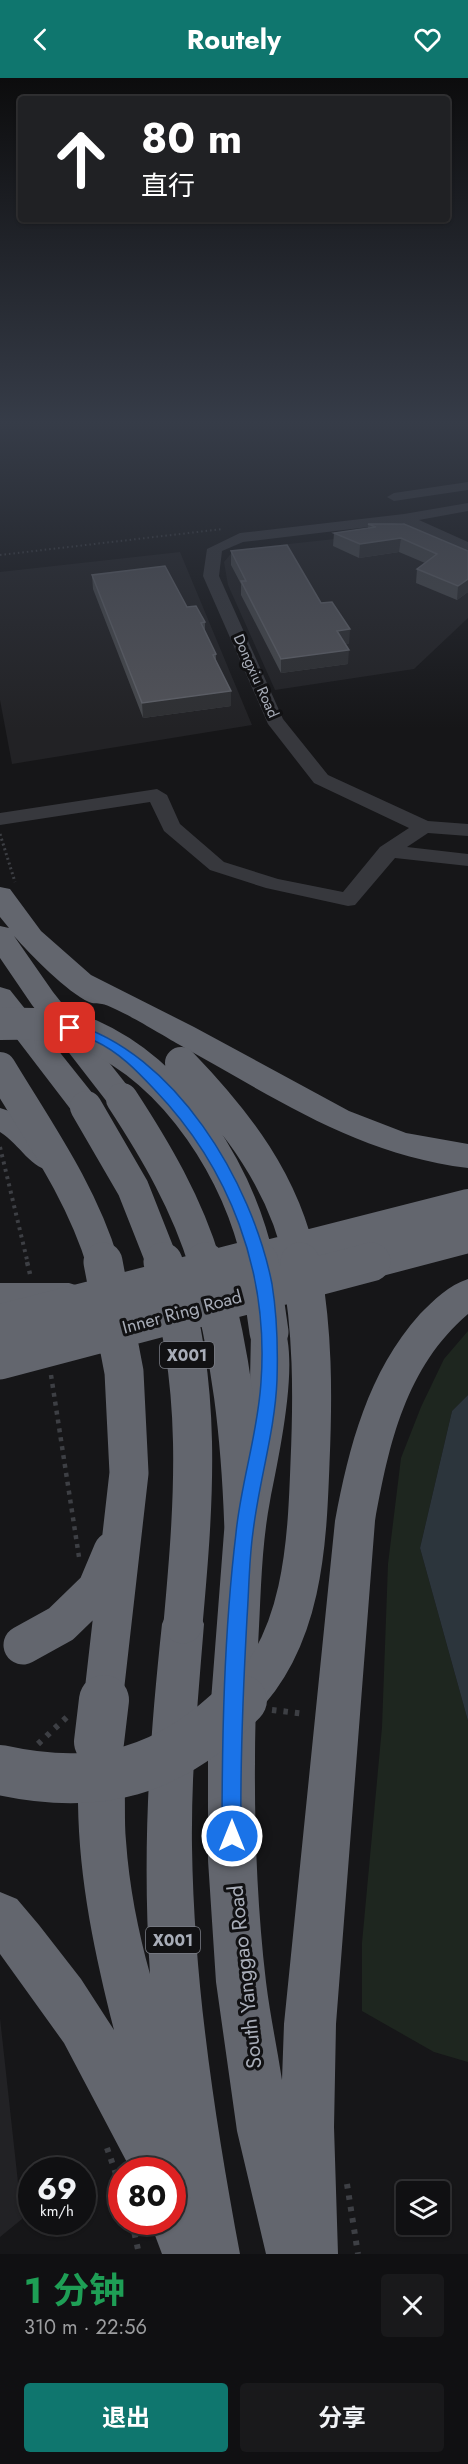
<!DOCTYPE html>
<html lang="zh">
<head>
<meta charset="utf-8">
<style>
  body { margin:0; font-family:Jost,"Noto Sans SC",sans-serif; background:#19191b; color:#f1f3f6; height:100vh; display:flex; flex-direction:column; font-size:22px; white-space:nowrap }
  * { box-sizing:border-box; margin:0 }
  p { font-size:20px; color:#9c9d9f }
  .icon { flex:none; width:33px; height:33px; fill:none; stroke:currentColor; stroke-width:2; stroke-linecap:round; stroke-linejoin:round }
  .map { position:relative; height:2176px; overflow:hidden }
  .panel { display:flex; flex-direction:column; background:#101012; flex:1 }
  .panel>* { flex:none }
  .banner { position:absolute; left:18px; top:18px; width:432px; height:126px; border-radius:6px; box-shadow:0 2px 4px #0004,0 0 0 2px #303032; background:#202124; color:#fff; overflow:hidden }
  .tools { position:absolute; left:396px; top:2103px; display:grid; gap:12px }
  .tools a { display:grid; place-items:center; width:54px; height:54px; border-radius:6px; background:#101012; box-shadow:0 2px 4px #0004,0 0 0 2px #303032; font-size:30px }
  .speed { position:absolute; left:18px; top:2079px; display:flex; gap:12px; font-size:30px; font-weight:700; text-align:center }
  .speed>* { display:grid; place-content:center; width:78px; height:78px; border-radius:50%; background:#101012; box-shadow:0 2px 4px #0004,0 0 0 2px #303032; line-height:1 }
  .speed small { font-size:15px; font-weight:400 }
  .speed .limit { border:9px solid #d22; background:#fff; color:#111 }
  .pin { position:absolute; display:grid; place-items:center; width:51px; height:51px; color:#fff; margin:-26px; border-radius:12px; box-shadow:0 3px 9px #0006 }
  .me { position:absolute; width:66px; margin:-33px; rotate:0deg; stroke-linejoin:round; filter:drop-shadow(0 0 4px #0008) }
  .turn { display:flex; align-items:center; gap:21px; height:126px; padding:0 24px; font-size:27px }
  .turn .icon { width:78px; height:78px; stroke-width:2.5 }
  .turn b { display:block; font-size:42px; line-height:51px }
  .round { display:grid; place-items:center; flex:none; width:63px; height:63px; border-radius:6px; background:#19191b }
  .headline { display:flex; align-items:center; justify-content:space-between; height:102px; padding:0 24px }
  h1 { font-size:36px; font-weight:700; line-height:45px; color:#1e9e55 }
  .button { display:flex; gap:12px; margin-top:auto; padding:12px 24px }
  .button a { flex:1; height:69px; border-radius:6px; background:#0f766e; color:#fff; font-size:24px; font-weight:700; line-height:69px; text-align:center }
  .button a+a { background:#19191b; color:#f1f3f6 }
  header { display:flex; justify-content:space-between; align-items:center; height:78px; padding:0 24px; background:#0f766e; color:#fff; font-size:27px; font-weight:700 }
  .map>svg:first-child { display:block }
  .built { fill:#222225 }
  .green { fill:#1e261f }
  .water { fill:#2c353c }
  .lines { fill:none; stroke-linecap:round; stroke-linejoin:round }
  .path-far4 { stroke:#3d3f44; stroke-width:2; stroke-dasharray:1.5 3; stroke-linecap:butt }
  .path-far3 { stroke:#3d3f44; stroke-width:3; stroke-dasharray:2 3; stroke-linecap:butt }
  .path-far2 { stroke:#3d3f44; stroke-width:4; stroke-dasharray:3 4.5; stroke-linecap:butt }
  .path-far1 { stroke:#3d3f44; stroke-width:4.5; stroke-dasharray:4 5; stroke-linecap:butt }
  .path { stroke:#3d3f44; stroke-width:6; stroke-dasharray:4.5 7; stroke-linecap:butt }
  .minor { fill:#37383d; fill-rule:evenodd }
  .highway { fill:#63666e; fill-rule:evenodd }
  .highway-bridge-far2 { stroke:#63666e; stroke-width:32 }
  .highway-bridge-far1 { stroke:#63666e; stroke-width:39 }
  .highway-bridge { stroke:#63666e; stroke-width:50 }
  .wall { fill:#47494d }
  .shaded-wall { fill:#2f3033 }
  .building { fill:#525359; stroke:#5f6168; stroke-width:1.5 }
  .route { fill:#1a73e8; stroke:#114b97; stroke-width:1.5 }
  .labels { text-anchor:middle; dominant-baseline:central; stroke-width:6; stroke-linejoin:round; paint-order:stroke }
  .far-street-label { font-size:15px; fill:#a8adb8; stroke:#111113 }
  .shield { fill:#111113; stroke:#7b7e86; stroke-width:1.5 }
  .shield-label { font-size:16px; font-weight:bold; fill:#a8adb8 }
  .street-label { font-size:18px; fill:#a8adb8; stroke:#111113 }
  .near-street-label { font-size:21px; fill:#a8adb8; stroke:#111113 }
</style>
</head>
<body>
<header><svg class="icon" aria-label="back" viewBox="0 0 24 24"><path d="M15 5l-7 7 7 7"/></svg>Routely<svg class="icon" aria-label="heart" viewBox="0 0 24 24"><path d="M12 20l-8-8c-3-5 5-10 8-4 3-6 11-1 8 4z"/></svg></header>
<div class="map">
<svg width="468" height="2176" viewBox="0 0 468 2176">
  <rect width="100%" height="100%" fill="#161618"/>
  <path class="built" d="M399,454L468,486V540L414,591L275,612L228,507L224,484L234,472Z
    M180,474L252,647L12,686L0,622V494Z
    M0,1940L22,2141L0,2159Z"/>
  <path class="green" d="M468,1253V1317L452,1333L420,1470L468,1643V1984L434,1974L362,1933V1865L382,1649L388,1486L401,1380L421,1329L444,1281Z"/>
  <path class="water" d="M468,1317V1643L420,1470L452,1333Z"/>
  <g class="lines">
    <path class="path-far4" d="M0,477L223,451"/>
    <path class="path-far3" d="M0,756L15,804"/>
    <path class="path-far2" d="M0,1069L28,1186"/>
    <path class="path-far1" d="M27,1184L30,1196
      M51,1297L79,1479"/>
    <path class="path" d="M272,1632L306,1636
      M38,1666L68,1638
      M107,2070L122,2113
      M347,2106L358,2176
      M132,2144L139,2176"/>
    <path class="minor" d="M468,404V412L394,423L387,419L394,415Z
      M468,425V433L419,442L468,464V474L439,464L402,445L243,464L222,473L219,498L283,641L328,697L428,743L468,746V758L428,755L407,769L468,776V788L395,780L355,827L348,828L266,810L210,792L164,753L150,724L0,747V735L157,711L167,717L180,746L224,784L278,801L343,814L380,769L409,750L314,705L268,646L203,498L207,471L240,455L404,436Z"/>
    <path class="highway" d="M0,809L10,811L41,853L91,897L194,949L349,1033L406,1055L468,1066V1090C356,1076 274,1019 178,966C164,958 115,928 102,926C97,925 93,926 89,924C68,915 30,876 14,858L53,914L138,1021L133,1029L122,1032L111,1029L32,927L0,880V848L9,850L0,839Z
      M0,909L10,912L97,1021L102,1029L97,1037L86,1040L75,1037L0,939Z
      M0,1030C29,1038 53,1057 67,1083L63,1091C34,1100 23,1068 0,1054Z
      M468,1201V1236C406,1289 389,1365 375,1443L336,1946L334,2049L338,2176H266L237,2053L216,1904L208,1782V1662L224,1454L243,1361L250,1303L251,1254L256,1244L269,1239L282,1244C301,1280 278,1381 270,1423C261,1470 261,1519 258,1568C253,1680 253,1792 266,1904C270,1937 277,1969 282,2002L284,1946L335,1443C349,1368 368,1294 420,1236C434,1222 449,1207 468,1201Z
      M0,1205H69L82,1209L87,1219L82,1229L69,1233H0Z
      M183,1526L198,1532L204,1546C198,1620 191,1694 192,1769C194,1905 215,2042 240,2176H162L150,2144H172V2092H131L64,1965L0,1876V1814L17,1821L39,1847L81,1901L114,1952C95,1877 79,1803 78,1725C78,1703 75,1683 84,1662L100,1655L116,1662C129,1693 123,1730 126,1763C129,1807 138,1853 150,1896C142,1774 149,1667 162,1546L168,1532Z"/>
    <path class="highway-bridge-far2" d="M0,946C31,945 61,945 90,957C178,996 239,1095 259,1186
      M181,985C237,1043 285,1105 301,1186
      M0,990C38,1053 82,1115 103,1186
      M122,1021C156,1073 187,1126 205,1186
      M86,1029L133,1110L163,1186
      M236,1186L468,1127
      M365,1186L468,1159"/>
    <path class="highway-bridge-far1" d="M103,1184L124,1294L129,1395L103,1624
      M163,1184C204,1302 194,1425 183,1546
      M205,1184C232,1273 241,1362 244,1454
      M259,1184L269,1254
      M0,1246L242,1184
      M0,1282L371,1184
      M23,1567L61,1546L97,1511L113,1473
      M240,1624C303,1562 307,1467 310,1385C313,1317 313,1251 300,1184"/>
    <path class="highway-bridge" d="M99,1664L104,1622
      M0,1692C99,1714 170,1694 242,1622"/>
  </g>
  <path class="wall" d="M368,446L468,473V514L457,522L416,505L417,491L425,485L399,474L359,480L333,468L334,455L368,450Z
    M231,473L321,525L349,566H345L348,586L281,595L241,517V506L231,487Z
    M92,497L187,529L205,544V553L216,576V584L231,613V628L143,640L93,511Z"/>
  <path class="shaded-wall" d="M401,460L399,474L359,480L360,466Z
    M468,501V514L457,522L458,508Z
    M350,551L349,566L336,567L337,553Z
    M349,572L348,586L281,595V581Z
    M231,613V628L143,640L142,625Z"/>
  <path class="building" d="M368,446H404L468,473V501L458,508L417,491L437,476L401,460L360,466L334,455L376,449Z
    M287,467L321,525L332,524L350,551L337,553L349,572L281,581L241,503H246L231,473Z
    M165,488L187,529L196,528L205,544L201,545L216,576L213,577L231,613L142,625L92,497Z"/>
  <linearGradient id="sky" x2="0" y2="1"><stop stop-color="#0c0c0d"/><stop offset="0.53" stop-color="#363c48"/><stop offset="1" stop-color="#363c48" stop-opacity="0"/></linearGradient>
  <rect width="468" height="651" fill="url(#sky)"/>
  <path class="route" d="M70,945C175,974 252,1104 272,1206C277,1237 278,1270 277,1302C275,1353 259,1403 253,1454C249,1482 249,1512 247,1540C243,1613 240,1685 241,1758L239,1765L232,1768L225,1765L222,1758C222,1658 224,1555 236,1455C241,1404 258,1355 261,1304C269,1194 230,1090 154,1011C137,993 119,974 95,963C86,959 75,956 65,952V947Z"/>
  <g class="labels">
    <g class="far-street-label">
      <text transform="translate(256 598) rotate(66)">Dongxiu Road</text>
    </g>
    <g class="shield">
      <rect x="160" y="1264" width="54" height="26" rx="4.5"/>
      <rect x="146" y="1849" width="54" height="26" rx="4.5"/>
    </g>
    <g class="shield-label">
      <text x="187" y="1277">X001</text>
      <text x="173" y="1862">X001</text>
    </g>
    <g class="street-label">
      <text transform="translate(182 1234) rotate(-15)">Inner Ring Road</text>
    </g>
    <g class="near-street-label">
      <text transform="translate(245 1899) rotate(-96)">South Yanggao Road</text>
    </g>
  </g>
</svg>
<div class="tools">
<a><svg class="icon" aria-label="layers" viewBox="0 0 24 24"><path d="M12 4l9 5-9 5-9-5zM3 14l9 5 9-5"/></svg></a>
</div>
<div class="speed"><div>69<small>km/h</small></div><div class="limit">80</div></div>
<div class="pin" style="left:70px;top:950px;background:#d93025"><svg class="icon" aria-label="arrive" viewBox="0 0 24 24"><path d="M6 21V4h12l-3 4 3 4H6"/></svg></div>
<svg class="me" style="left:232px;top:1758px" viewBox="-20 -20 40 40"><circle r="17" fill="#1a73e8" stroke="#fff" stroke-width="3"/><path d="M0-11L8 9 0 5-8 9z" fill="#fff"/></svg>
<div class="banner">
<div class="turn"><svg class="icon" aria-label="ahead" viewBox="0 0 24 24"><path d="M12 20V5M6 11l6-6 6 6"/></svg><div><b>80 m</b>直行</div></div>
</div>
</div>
<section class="panel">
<div class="headline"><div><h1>1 分钟</h1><p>310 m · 22:56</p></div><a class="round"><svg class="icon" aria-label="close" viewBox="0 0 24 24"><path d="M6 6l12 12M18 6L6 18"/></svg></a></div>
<div class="button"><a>退出</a><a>分享</a></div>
</section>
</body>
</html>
